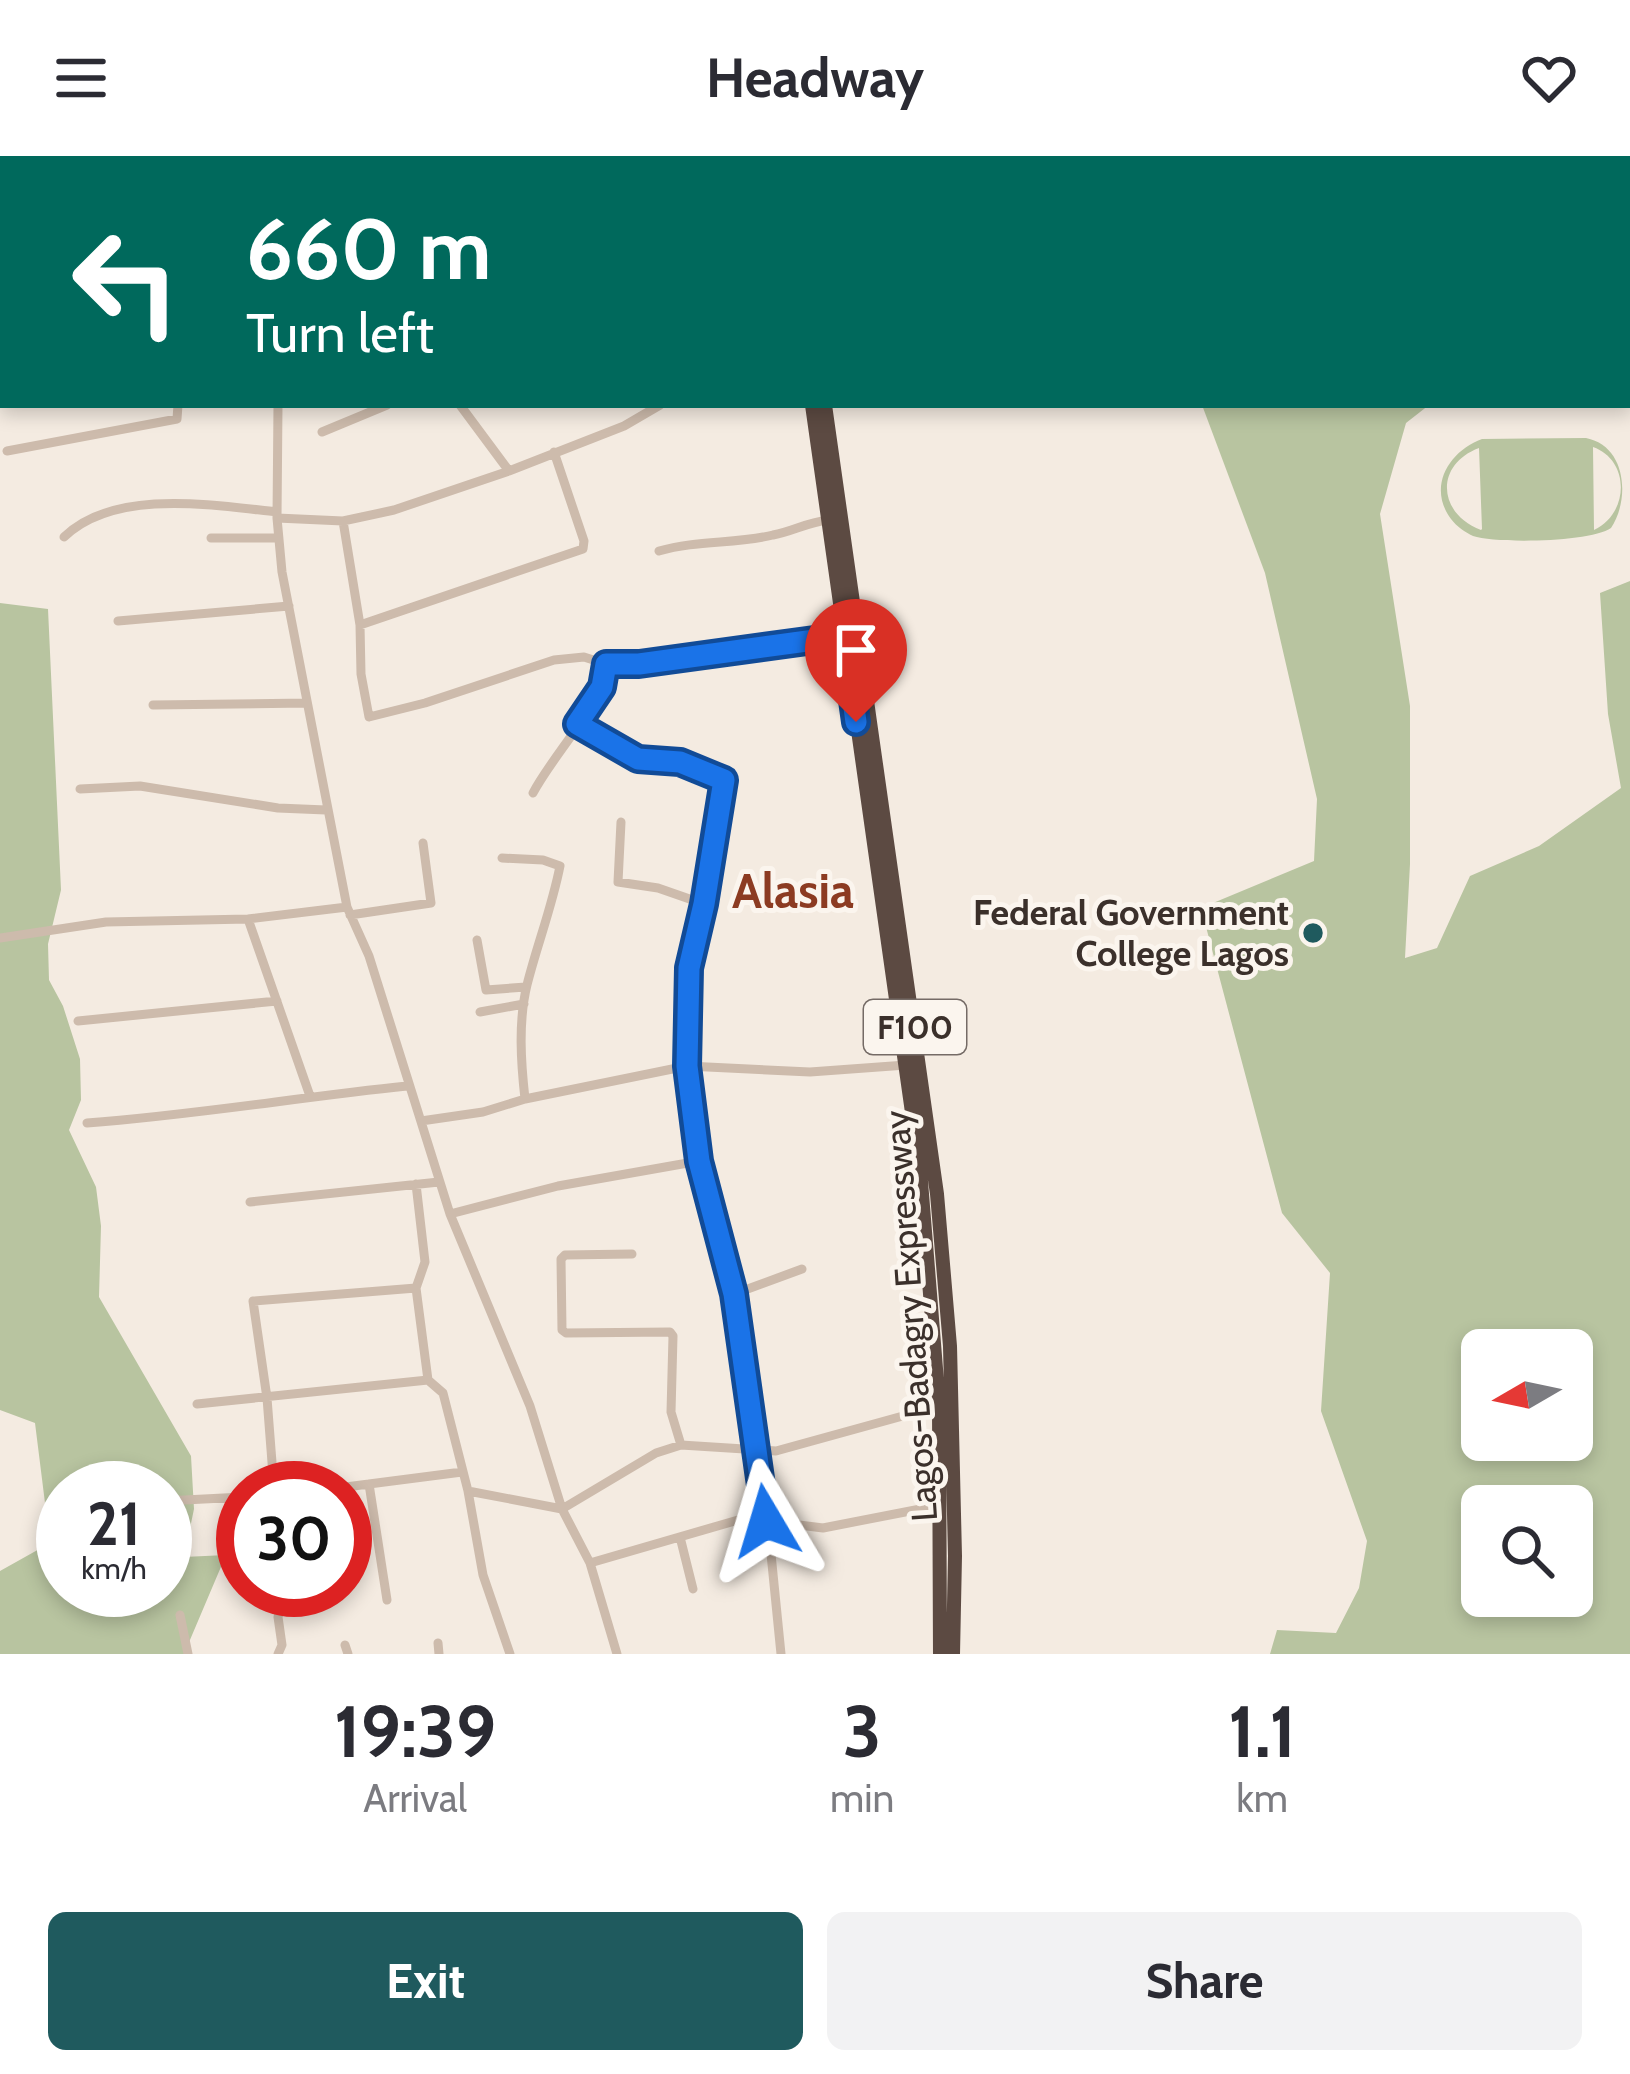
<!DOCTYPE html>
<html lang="en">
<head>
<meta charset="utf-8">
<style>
  body { margin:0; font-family:Cabin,sans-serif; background:#f2f2f3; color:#2b2b33; height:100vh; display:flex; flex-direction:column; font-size:45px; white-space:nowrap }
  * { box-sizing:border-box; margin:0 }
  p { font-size:39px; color:#7c7c81 }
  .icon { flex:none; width:66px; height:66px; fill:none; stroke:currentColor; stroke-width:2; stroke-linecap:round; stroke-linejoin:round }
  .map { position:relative; height:1498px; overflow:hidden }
  .details { display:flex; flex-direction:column; background:#fff; flex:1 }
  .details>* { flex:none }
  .top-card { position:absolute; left:0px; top:0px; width:1632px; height:252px; box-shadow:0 6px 18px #0003; background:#00695c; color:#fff; overflow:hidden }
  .needle { width:78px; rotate:261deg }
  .tools { position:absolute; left:1461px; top:1173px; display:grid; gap:24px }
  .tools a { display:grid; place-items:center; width:132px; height:132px; border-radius:18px; background:#fff; box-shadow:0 6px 18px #0003; font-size:60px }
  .speed { position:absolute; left:36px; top:1305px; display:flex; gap:24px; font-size:60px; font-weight:700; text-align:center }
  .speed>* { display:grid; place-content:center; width:156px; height:156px; border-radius:50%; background:#fff; box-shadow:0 6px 18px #0003; line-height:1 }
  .speed small { font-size:30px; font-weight:400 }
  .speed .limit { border:18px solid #d22; background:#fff; color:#111 }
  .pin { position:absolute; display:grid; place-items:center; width:102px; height:102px; color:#fff; margin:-123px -51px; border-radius:50% 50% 50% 0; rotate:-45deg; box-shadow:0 0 12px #0007 }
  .pin .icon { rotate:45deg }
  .me { position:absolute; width:132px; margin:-66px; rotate:353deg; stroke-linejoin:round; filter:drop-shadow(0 0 9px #0008) }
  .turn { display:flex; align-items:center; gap:42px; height:252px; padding:0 48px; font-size:54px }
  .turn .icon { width:156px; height:156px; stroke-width:2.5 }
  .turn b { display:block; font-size:84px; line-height:102px }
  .eta { display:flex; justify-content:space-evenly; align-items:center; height:204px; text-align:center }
  .eta b { font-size:72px; font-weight:700; line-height:84px }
  .action { display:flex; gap:24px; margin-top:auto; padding:24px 48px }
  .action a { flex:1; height:138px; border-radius:18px; background:#1f5a5e; color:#fff; font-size:48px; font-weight:700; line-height:138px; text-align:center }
  .action a+a { background:#f2f2f3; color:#2b2b33 }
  header { display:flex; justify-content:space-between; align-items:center; height:156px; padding:0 48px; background:#fff; font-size:54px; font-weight:700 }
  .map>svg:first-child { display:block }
  .green { fill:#b8c4a0; fill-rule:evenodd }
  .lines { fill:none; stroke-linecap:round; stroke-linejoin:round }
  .minor { stroke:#cdbbac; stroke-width:9 }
  .major { stroke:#7d675c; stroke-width:12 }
  .highway { stroke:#5c4a42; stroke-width:14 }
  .route-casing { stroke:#114b97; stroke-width:30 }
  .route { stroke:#1a73e8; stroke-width:21 }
  .poi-dot { fill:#1f5a5e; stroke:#fbf5ee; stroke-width:4.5 }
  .labels { text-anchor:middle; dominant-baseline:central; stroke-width:10; stroke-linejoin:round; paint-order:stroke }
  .shield { fill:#fbf5ee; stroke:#756b66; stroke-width:3 }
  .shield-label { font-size:33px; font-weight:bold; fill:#3b302b }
  .poi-label { font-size:36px; font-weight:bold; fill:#3b302b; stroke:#fbf5ee; text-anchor:end }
  .street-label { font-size:36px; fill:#3b302b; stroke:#fbf5ee }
  .district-label { font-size:48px; font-weight:bold; fill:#8c3b22; stroke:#fbf5ee }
</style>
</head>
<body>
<header><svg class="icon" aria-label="menu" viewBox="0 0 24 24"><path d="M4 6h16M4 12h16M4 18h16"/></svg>Headway<svg class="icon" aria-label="heart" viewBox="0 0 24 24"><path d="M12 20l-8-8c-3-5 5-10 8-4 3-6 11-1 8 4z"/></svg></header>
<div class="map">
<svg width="1630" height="1498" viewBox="0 0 1630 1498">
  <rect width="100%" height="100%" fill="#f4ebe1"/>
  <path class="green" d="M1202,249H1429L1406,267L1380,358L1410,550V708L1405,802L1437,792L1470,720L1539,690L1621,632L1608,558L1600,437L1630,425V1498H1270L1277,1474L1336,1477L1359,1432L1367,1385L1321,1255L1330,1117L1282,1057L1201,752L1314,705L1317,643L1265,417ZM1482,1194H1572V1284H1482ZM1482,1350H1572V1440H1482Z
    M1586,282C1627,290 1630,344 1611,372C1592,386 1496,388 1473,380C1465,376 1457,371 1451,363C1427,331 1449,295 1482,283ZM1593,291C1630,304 1630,357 1594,374ZM1479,292L1482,373L1481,374C1438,358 1434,309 1479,292Z
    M0,447L48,453L61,734L48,788L49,824L63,850L80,903L81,944L69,974L96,1031L101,1070L99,1141L191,1300L194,1353L184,1401L226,1399L184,1498H0V1415L50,1387L35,1267L0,1254ZM63,1332H165V1434H63Z"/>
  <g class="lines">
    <path class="minor" d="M287,0V3
      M1009,0V3
      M1105,0L1106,3
      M1204,0L1205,3
      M1341,0L1342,3
      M1436,0V3
      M1513,3L1515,0
      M0,47L3,46
      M1629,72H1630
      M0,126H3
      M1629,170H1630
      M0,222L3,223
      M278,249L277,362L282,416L347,751L369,800L450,1058L530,1250L562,1353L590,1407L617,1498
      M460,249L509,315
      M322,276L387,249
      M7,295L177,263L178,249
      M277,362L343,365L394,354L509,315L624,270L660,249
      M343,365L360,469L361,518L369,561L425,547L554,504L584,501L606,508H639L844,480
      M64,381C115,332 212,349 277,356
      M211,382H278
      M659,395C697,384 736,388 773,379C794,375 805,367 828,364
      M118,465L289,450
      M360,469L583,393L584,385L554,296
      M153,549L307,547
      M577,568L638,603L679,606L723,622L725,627L689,811L687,910L699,1005L734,1138L769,1378L781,1498
      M80,633L140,630L278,652L326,654
      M533,637C554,597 602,550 606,508
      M621,666L618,726L658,732L704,748
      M502,702L543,704L560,710C552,751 537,789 527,829C518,866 521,907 525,943
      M350,759L431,747L423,687
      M248,763L310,940
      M0,782L106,766L248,763L347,751
      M477,784L486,834L526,831
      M480,856L524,848
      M78,865L277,845
      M421,965L483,956L525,943L687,910L810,916L906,909
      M87,967C195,959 300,941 407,930
      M416,1028L425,1106L416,1132L428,1224L443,1237L468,1335L483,1419L510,1498
      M250,1046L439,1026
      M450,1058L558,1030L699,1005
      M632,1098L565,1099L561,1103L562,1174L566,1177L670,1176L673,1180L671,1256L681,1289
      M734,1138L802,1113
      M197,1248L428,1224
      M369,1328L387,1444
      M274,1332L267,1242L253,1145L416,1132
      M338,1332L462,1316
      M468,1335L562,1353L656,1297L681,1289L776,1295L939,1250
      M230,1342L233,1377
      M165,1345L243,1341
      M53,1359H63
      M680,1381L693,1433
      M590,1407L745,1362L823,1372L941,1349
      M180,1459L188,1498
      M438,1487L439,1498
      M345,1489L348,1498
      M278,1498L282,1489L278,1461L286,1434"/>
    <path class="major" d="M1592,3L1594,0
      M1602,3L1604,0"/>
    <path class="highway" d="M775,0V3
      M788,0V3
      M812,249L920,1013L939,1250L940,1498
      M825,249L937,1038L950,1190L955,1400L953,1498"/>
  </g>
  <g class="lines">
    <g class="route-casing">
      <path id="route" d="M766,1365L734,1138L699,1005L687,910L689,812L704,748L724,624L680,606L638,603L577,568L602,531L606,508H639L844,480L856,566"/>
    </g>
    <use href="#route" class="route"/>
  </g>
  <circle class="poi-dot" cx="1313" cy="777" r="12"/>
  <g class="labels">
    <rect class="shield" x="864" y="844" width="102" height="54" rx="9"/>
    <g class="shield-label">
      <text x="915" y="871">F100</text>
    </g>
    <g class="poi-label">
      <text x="1289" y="756">Federal Government<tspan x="1289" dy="41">College Lagos</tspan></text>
    </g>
    <g class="street-label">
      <text transform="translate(910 1160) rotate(-94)">Lagos-Badagry Expressway</text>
    </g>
    <g class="district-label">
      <text x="793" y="735">Alasia</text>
    </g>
  </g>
</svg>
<div class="tools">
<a><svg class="needle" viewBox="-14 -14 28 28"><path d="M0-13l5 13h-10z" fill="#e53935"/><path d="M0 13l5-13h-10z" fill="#7c7c81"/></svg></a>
<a><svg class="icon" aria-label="search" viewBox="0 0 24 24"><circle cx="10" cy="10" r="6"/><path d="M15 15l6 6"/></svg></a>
</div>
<div class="speed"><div>21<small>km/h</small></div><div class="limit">30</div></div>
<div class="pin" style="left:856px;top:566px;background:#d93025"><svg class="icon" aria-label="arrive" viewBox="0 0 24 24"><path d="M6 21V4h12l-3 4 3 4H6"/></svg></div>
<svg class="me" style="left:766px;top:1365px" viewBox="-20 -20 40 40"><path d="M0-17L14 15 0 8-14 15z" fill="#1a73e8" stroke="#fff" stroke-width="4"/></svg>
<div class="top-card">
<div class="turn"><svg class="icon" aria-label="left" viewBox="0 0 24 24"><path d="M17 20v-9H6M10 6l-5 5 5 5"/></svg><div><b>660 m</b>Turn left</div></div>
</div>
</div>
<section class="details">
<div class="eta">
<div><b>19:39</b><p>Arrival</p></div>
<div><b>3</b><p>min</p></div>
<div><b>1.1</b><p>km</p></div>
</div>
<div class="action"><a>Exit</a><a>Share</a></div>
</section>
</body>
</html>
